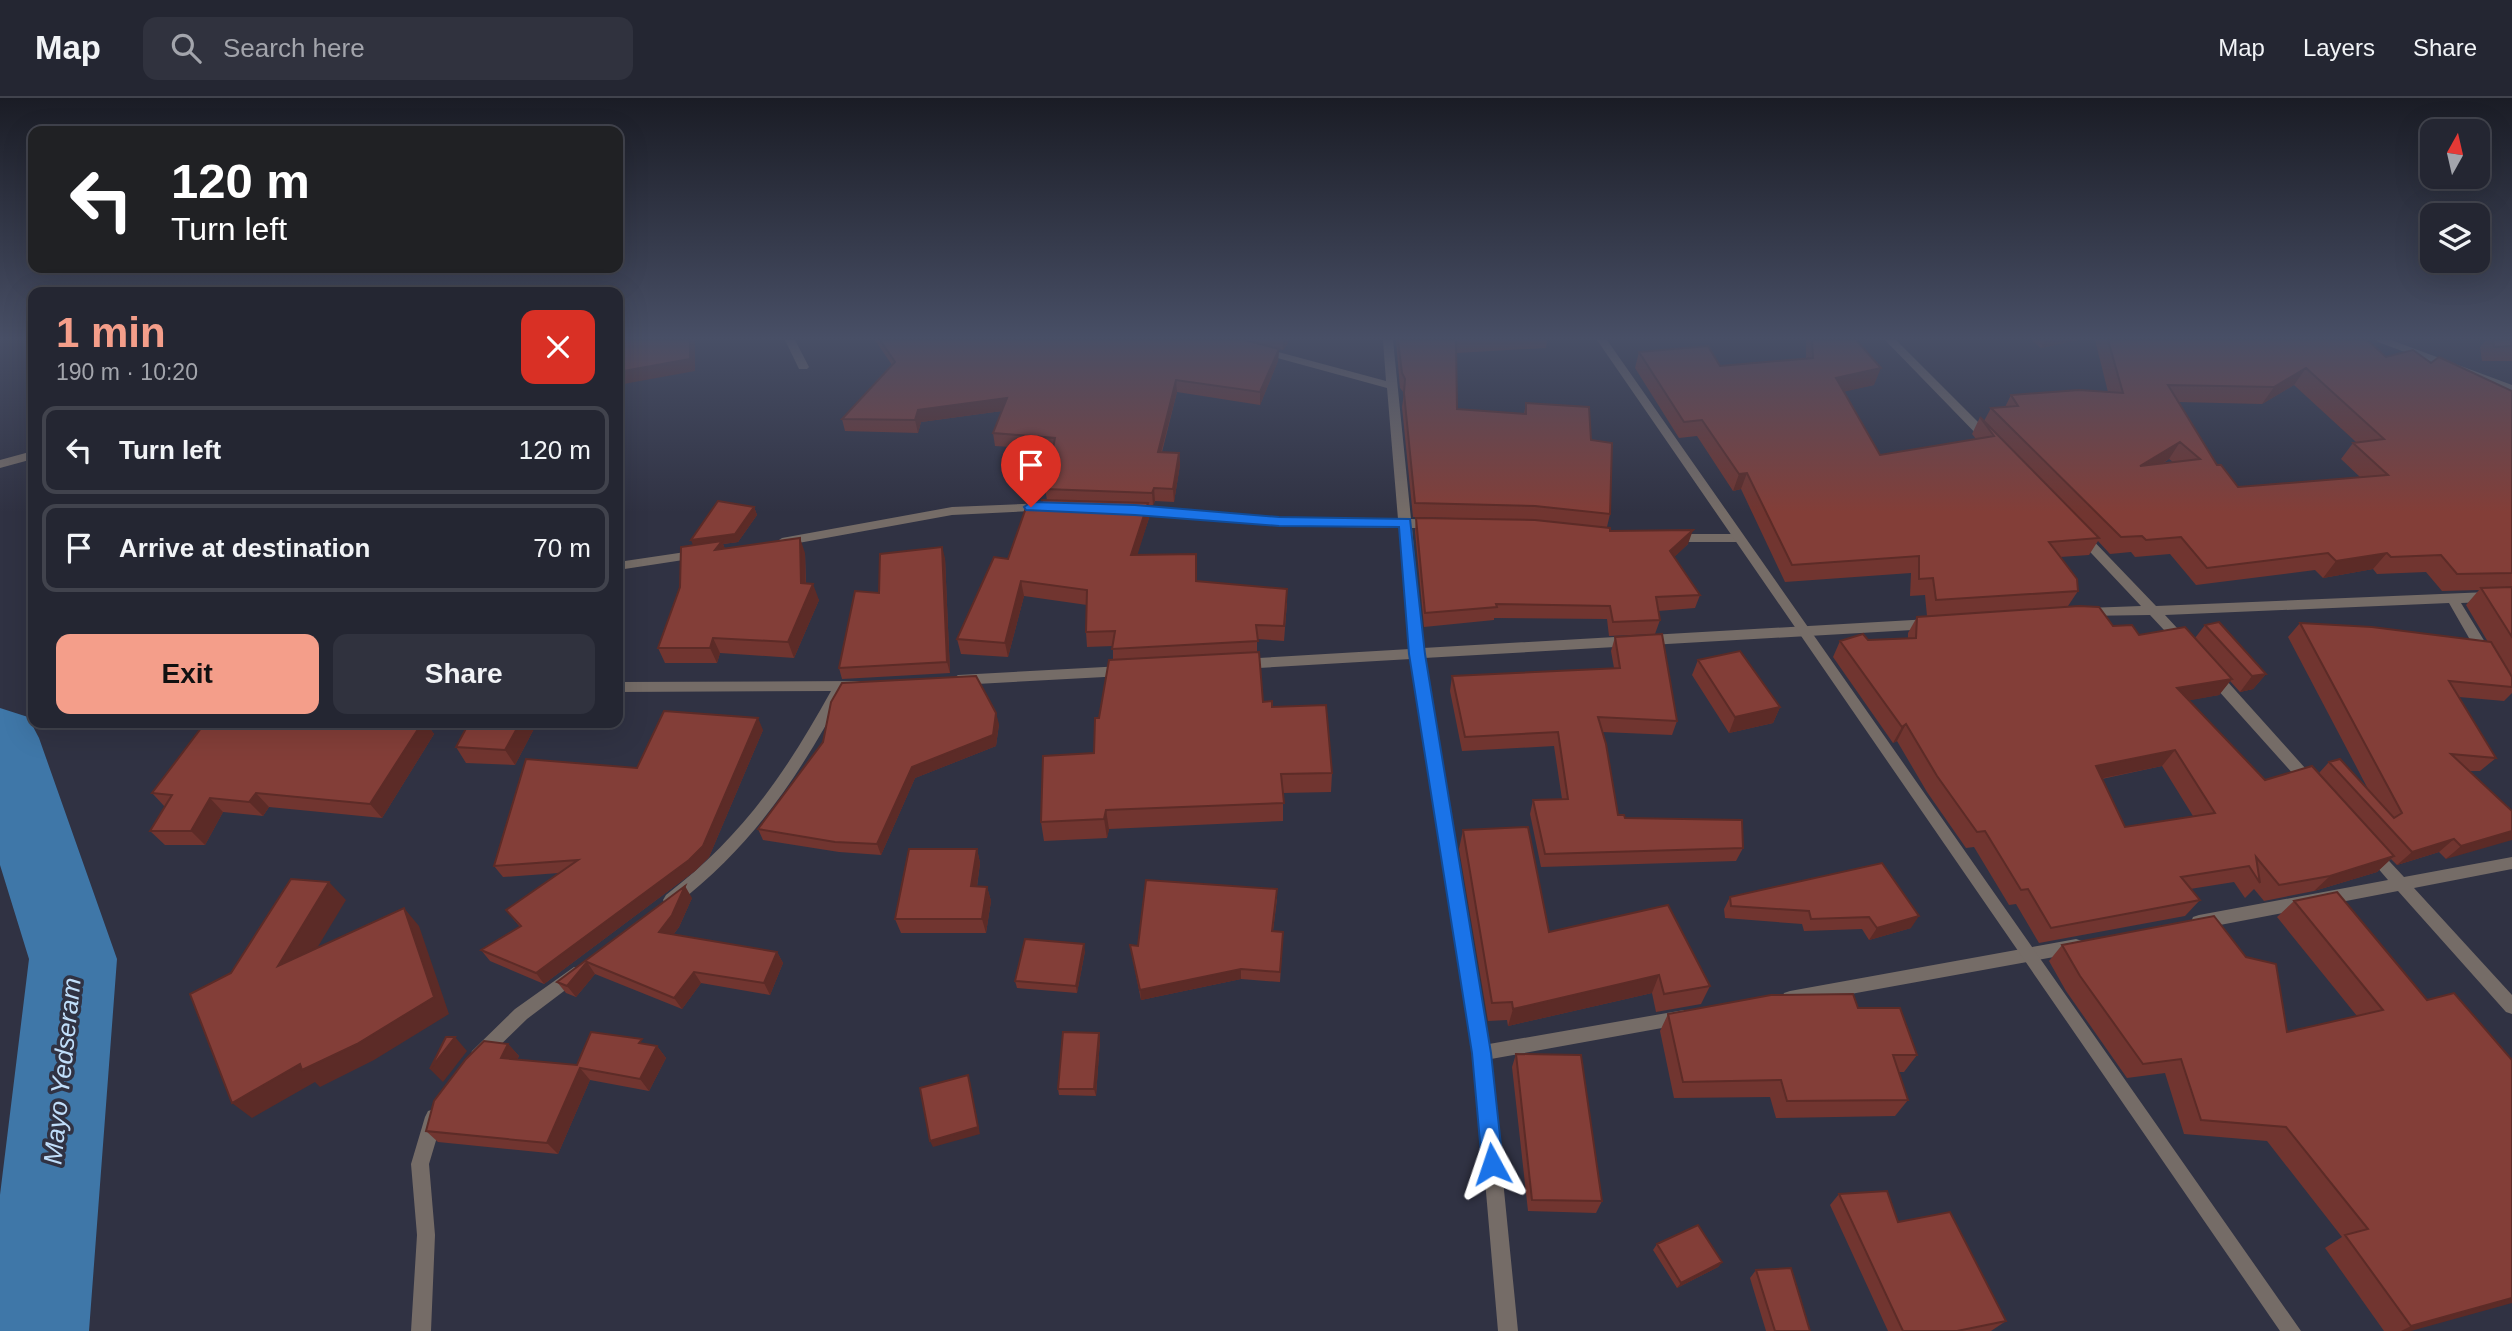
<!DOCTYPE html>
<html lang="en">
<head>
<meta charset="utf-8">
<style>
  body { margin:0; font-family:Helvetica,sans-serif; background:#30323e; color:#f1f3f6; height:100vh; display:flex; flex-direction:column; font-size:26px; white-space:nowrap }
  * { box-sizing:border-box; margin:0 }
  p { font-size:23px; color:#a3a5ac }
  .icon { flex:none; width:38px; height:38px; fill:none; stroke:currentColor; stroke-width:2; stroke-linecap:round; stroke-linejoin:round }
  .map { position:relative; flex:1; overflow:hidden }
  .details { position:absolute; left:28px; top:189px; width:595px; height:441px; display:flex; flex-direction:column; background:#242632; border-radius:14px; box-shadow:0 7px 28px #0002,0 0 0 2px #41434d }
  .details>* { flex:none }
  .banner { position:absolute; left:28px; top:28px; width:595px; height:147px; border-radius:14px; box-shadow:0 7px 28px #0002,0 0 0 2px #41434d; background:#202124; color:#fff; overflow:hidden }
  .needle { width:46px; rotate:8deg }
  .buttons { position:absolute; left:2420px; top:21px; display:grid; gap:14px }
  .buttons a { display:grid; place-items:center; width:70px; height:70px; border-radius:14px; background:#242632; box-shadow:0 7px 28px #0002,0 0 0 2px #41434d; font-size:35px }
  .pin { position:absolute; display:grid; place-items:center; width:60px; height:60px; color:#fff; margin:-72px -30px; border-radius:50% 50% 50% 0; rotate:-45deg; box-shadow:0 0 7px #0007 }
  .pin .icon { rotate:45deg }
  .me { position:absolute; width:77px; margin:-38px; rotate:355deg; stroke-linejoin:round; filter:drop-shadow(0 0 5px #0008) }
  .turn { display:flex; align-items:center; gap:24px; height:147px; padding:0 28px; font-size:32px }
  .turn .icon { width:91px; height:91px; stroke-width:2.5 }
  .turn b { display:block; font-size:49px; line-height:60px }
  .round { display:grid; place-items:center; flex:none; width:74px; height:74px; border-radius:14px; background:#30323e }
  .head { display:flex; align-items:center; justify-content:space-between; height:119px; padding:0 28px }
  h1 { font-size:42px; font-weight:800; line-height:52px; color:#f49e8a }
  .primary-button { display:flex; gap:14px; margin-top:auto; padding:14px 28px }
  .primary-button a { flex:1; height:80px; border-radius:14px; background:#f49e8a; color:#111; font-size:28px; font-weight:800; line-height:80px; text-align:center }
  .primary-button a+a { background:#30323e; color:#f1f3f6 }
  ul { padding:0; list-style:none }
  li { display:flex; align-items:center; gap:21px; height:88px; margin:0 14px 10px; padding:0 14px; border:4px solid #41434d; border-radius:14px }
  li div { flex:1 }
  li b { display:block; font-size:26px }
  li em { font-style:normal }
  header { display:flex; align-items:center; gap:42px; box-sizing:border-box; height:98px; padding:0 35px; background:#242632; border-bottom:2px solid #41434d }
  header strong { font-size:33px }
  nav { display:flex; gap:38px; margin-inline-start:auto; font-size:24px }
  .search { width:490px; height:63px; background:#30323e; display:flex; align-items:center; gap:18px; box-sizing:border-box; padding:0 24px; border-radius:14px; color:#a3a5ac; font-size:26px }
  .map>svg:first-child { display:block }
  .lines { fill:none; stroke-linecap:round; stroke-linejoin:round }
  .river { fill:#3f77a8; fill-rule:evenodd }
  .minor { fill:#756c67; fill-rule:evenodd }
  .tertiary { fill:#756c67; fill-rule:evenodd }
  .wall { fill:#713530; fill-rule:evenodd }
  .shaded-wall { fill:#5c2b27 }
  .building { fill:#833e38; stroke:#5c2b27; stroke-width:2; fill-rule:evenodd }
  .route { fill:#1a73e8; stroke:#114b97; stroke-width:2 }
  .labels { text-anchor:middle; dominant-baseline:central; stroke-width:7; stroke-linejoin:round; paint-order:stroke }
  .water-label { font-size:26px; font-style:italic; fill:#c0defa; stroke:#303243 }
</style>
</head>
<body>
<header>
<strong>Map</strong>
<div class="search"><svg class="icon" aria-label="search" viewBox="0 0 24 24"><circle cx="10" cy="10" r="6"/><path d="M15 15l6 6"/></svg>Search here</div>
<nav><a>Map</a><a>Layers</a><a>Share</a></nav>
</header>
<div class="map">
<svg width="2512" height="1233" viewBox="0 0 2512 1233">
  <rect width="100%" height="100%" fill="#303243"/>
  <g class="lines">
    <path class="river" d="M0,610L28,619L39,640L117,861L89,1233H0V1097L29,861L0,767Z"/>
    <path class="minor" d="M785,242H795L809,269L807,271H799Z
      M1218,242H1234L1386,283L1383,242H1393L1411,421L1434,422L1440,426L1434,430H1412L1423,550L1930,521L1937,526L1930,531L1424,560L1489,946L1684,912L1690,914L1692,919L1690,924L1684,926L1491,961L1518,1233H1498L1474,955L1411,561L1241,571L1234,566L1241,561L1410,551L1399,430L1279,428L1132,416L1126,412L1132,408L1279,420L1398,421L1387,290L1219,244Z
      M1885,242H1896L1993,339V345H1985Z
      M2377,242H2391L2512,287V294L2378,244Z
      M1046,405L1052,409L1050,412L952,417L782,448L776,444L782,440L952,409Z
      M2081,433L2085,434L2156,508L2512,493V503L2461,505L2493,557L2486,562L2481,561L2449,505L2165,517L2190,544L2183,549L2178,547L2150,517L2082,518L2080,515L2087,510L2141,508L2077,440L2075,437Z
      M1674,436H1738L1744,440L1738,444H1674L1668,440Z
      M699,452L703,453L705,456L703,459L618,472V464Z
      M1123,568L1130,573L1123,578L958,587L951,582L958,577Z
      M2213,572L2218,573L2314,680L2316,684L2314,688H2304L2208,581L2206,577L2208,573Z
      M858,583L863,584L865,588L863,592L845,593C798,679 755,745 676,807L671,809L666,807L663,802L666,797C742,739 785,676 831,593L618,594V584Z
      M2372,748L2377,750L2404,779L2512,759V771L2414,790L2512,897V916L2506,914L2398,793L2199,831L2193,829L2191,824L2193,819L2199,817L2388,782L2364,754L2367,750Z
      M2076,841L2082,843L2084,848L2082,853L2076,855L1790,907L1784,905L1782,900L1784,895L1790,893Z
      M574,869L580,871L582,876L580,881L527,921L484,963L478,966L472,963L470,958L472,953L515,911Z
      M434,1011L440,1013L443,1019L429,1066L435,1137L431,1233H411L417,1137L411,1066L425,1019L428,1013Z"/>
    <path class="tertiary" d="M1597,242H1607L2301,1233H2280Z
      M33,353V361L0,370V362Z"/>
  </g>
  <path class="wall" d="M875,242H1289L1287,247L1283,252L1279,251L1278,263L1260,307L1177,294L1162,354L1179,355L1180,367L1174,404L1155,403L1153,407H1148L1149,420L1137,456H1196L1197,483L1287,505L1284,543L1257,541V554L1263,604L1272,609L1332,675L1331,694L1283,695V723L1109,731L1107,740L1044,743L1041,724L1094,655L1099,620L1113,562V548L1087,549L1086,534L1087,507L1024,498L1008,559L961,556L957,541L1042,405L1047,402L1045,391L1053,352L995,348L993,335L1002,313L921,324L918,335L845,333L842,321L892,267Z
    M1396,242H1547L1546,250L1456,255L1457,311L1524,316L1526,305L1591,342L1610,416L1607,429L1610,433L1688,446L1674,459L1700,497L1695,510L1658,513L1660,522L1655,536L1609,538L1607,521L1494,520V522L1424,529L1415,434L1416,420H1454L1413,419L1402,309L1404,295L1400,290Z
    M1806,242H1856L1874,287L1844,293L1880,357L1976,341L1972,336L1980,319L1984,323L1991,310L2005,309L2011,297L2108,294L2095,242H2367L2386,259L2431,265L2512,293V595L2504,603L2459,599L2496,660L2480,673H2469L2512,713L2446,761L2439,754L2397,767L2391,761L2377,774L2314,793L2264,803L2254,791L2245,800L2234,784L2190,791L2200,802L2185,818L2039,845L2016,806L2009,807L1974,749L1966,750L1927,694L1897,643L1893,645L1833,559L1840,543L1908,540V535L1917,519L1927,518L1925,497L1910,498L1911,475L1785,484L1741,391L1733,393L1697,338L1679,340L1635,270L1639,254L1720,268L1806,260ZM2294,287L2356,344L2353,345L2341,361L2360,379L2238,389L2217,367L2178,304L2262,306ZM2169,361L2173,364L2162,366ZM2098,443L2110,456L2131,454L2135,459L2170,456L2196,487L2315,472L2323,480L2373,471L2377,476L2426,474L2442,493L2479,492L2466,507L2488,544L2300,525L2288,539L2368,691L2329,664L2319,675L2265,682L2189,602L2219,597L2230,583L2240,594L2253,591L2266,576L2205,527L2195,540L2139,537L2113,528L2068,508L2078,493L2060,459L2089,457ZM2162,668L2193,718L2125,729L2102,681Z
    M2031,242H2078L2041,250Z
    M2486,242H2512V263H2482L2480,249Z
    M754,409L757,417L738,444L723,446L725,451L805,455L806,485L819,502L794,560L720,555L717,565H665L658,550L680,489L693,447Z
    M945,460L950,575L842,581L839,570L879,495Z
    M1615,539L1677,623L1672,637L1602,634L1618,717L1625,720L1743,750L1736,763L1541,769L1530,716L1533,702L1562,701L1554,648L1462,653L1450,593L1452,578L1614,570L1611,553Z
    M1698,562L1780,609L1773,625L1729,635L1692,577Z
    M205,625H426L434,636L382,720L269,709L263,718L223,714L205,747H165L150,733L165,709L152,695Z
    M537,625L515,667L466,665L456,649Z
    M999,626L996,648L915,680L881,757L839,754L763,742L758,731Z
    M763,632L709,759L695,773L544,886L490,863L481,852L520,829L506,812L559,775L503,779L494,768L637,670Z
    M1463,732L1549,834L1710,888L1701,906L1656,914L1652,895L1508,928L1507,922L1488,923L1459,751Z
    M977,751L980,765L977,789H987L991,803L986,835H901L895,821Z
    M1882,765L1911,830L1869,842L1862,831L1804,833L1802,826L1725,820L1724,811L1730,799Z
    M692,800L679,829L673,837L777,854L783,865L770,897L701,885L682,911L595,876L576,899L566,895L557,884Z
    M1277,801L1273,833L1283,834L1280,884L1241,881L1141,902L1130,847L1138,848Z
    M2294,803L2427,902L2411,1233H2384L2325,1150L2342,1139L2267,1043L2184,1036L2165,975L2127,980L2066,893L2049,863L2062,847L2287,934L2357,918L2277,819Z
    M1085,853L1077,895L1017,890L1015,883Z
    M1858,910L1917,957L1904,974H1899L1908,1002L1895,1018L1776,1020L1770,999L1674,1000L1660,933L1668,916Z
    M1099,935L1100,942L1096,998L1059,997L1058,991Z
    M508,946L519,958L517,962L577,967L645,946L657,948L666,960L649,993L590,982L558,1056L438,1044L426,1033Z
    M1516,956L1602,1103L1596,1115L1528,1113L1512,969Z
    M1839,1096L1898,1124L2006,1223L1991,1233H1888L1830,1107Z
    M1657,1146L1722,1164L1718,1169L1677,1190L1653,1152Z
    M1756,1172L1810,1233H1766L1750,1180Z"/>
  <path class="shaded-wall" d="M690,242H695V273L618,287V274Z
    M1283,242H1289L1287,247L1283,252Z
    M2045,242H2078L2041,250Z
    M1279,251L1278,263L1260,307V294Z
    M1881,270L1874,287L1830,297L1836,280Z
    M2306,270L2294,287L2262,306L2274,289Z
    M1176,282L1177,294L1158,366V354Z
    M1007,300L1009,312L921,324L918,335L915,322L918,312Z
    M2180,344L2169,361L2129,385L2140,368Z
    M1179,355L1180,367L1174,404L1173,391Z
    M1747,375L1741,391L1733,393L1739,376Z
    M1154,390L1155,403L1153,407L1152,395Z
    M1148,405L1149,420L1133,471L1131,457Z
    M754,409L757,417L738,444L723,446L728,458L694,450L691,442Z
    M1693,432L1688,446L1666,467L1670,453Z
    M800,440L805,455L806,501L801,485Z
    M942,449L945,460L950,575L947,564Z
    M2387,455L2373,471L2323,480L2336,463Z
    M1021,483L1024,498L1008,559L1005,545Z
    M813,486L819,502L794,560L788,544Z
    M713,540L720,555L717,565L710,550Z
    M2266,576L2253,591L2240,594L2252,578Z
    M2232,581L2219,597L2165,607L2177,590Z
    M1780,609L1773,625L1729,635L1735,619Z
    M996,615L999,626L996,648L915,680L881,757L877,746L912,669Z
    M758,620L763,632L709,759L695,773L544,886L536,875Z
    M422,625H426L434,636L382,720L370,706Z
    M520,625H537L515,667L505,652Z
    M1906,626L1897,643L1893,645L1902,629Z
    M2175,652L2162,668L2084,684L2096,668Z
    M256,695L269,709L263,718L249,704Z
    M210,700L223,714L205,747L191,733Z
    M1106,712L1109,731L1107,740L1104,721Z
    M2512,733V742L2446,761L2461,748Z
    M2454,741L2439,754L2397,767L2412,754Z
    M977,751L980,765L975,803L971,788Z
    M2394,758L2377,774L2314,793L2330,778Z
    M329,784L346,802L296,885L278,868Z
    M685,788L692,800L679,829L666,846L659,834Z
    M987,789L991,803L986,835L982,821Z
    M404,810L419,828L449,916L374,962L320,989L315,984L252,1020L232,1005L300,966Z
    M1919,818L1911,830L1869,842L1877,830Z
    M1084,846L1085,853L1077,895L1076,888Z
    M777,854L783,865L770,897L764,885Z
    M587,864L595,876L576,899L567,888Z
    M1241,871V881L1141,902L1140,892Z
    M694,874L701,885L682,911L674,900Z
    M1659,877L1652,895L1508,928L1513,911Z
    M1099,935L1100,942L1096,998L1094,991Z
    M455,939L467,953L443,984L430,971Z
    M508,946L519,958L512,972L501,960Z
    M657,948L666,960L649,993L640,981Z
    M580,970L590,982L558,1056L547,1045Z
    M968,977L970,984L980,1036L933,1049L930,1043Z
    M1722,1164L1718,1169L1677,1190L1681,1185Z
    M2512,1200V1205L2411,1233H2401L2411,1228Z"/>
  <path class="building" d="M618,242H690V261L618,274Z
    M880,242H1245L1279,251L1260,294L1176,282L1158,354L1179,355L1173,391L1154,390L1152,395L1045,391L1055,340L993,335L1007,300L918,312L915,322L842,321L895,264Z
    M1398,242H1456L1457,311L1526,316V305L1589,309L1591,342L1612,345L1610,416L1535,408L1415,405L1404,295L1405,281L1402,275Z
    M1812,242H1856L1881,270L1836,280L1880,357L1994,338L1980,319L2099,440L2049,444L2077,481L2078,493L1936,502L1933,480L1919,481V458L1792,467L1747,375L1739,376L1702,322L1684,324L1639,254L1708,248L1720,268L1813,260Z
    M2108,242H2367L2386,259L2413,252L2431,265L2439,259L2512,293V475L2457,476L2441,457L2391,459L2387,455L2336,463L2328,455L2207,470L2181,439L2146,442L2142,438L2121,439L1991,310L2018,308L2011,297L2079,292L2123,295ZM2306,270L2384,341L2353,345L2388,377L2238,389L2221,367H2217L2168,287L2274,289ZM2180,344L2200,361L2140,368Z
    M2493,242H2512V248L2494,249Z
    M1042,402L1148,405L1131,457L1196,456V483L1287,491L1284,528L1256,527L1258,543L1112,551L1115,533L1086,534L1087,492L1021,483L1005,545L957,541L994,459L1008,461L1028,404L1042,405Z
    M718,403L754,409L735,436L691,442Z
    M1416,420L1535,422L1610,430V433L1693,432L1670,453L1700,497L1656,499L1660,522L1613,524L1610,508L1496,506L1497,509L1425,515Z
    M800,440L801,485L813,486L788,544L713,540L710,550H658L680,489L681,449L722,443L715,452Z
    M942,449L947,564L839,570L855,493L879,495L880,456Z
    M2512,489V539L2481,490Z
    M2079,508L2099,509L2113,528L2132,527L2139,537L2185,529L2232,581L2177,590L2265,682L2312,668L2394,758L2330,778L2279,787L2256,759L2260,785L2249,768L2181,779L2200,802L2051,830L2028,791L2021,792L1985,733L1977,734L1937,678L1906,626L1902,629L1840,543L1863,536L1868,542L1916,540L1917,519ZM2175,652L2215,715L2125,729L2096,668Z
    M2219,524L2266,576L2252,578L2205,527Z
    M2300,525L2372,529L2491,544L2512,579V589L2449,583L2496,660L2451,656L2512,713V733L2461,748L2454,741L2412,754L2329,664L2340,661L2394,720L2402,715Z
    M1662,536L1677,623L1598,619L1606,646L1618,717H1624L1625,720L1742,722L1743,750L1545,756L1533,702L1568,701L1558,634L1465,639L1452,578L1620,570L1615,539Z
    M1740,553L1780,609L1735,619L1698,562Z
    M1259,554L1263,604L1272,603V609L1326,607L1332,675L1281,676L1284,705L1106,712L1104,721L1041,724L1043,658L1094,655L1095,620H1099L1109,562Z
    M976,578L996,615L993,637L912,669L877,746L835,744L758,731L823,644L831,604L842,585Z
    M664,613L758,620L703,748L689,762L536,875L481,852L521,828L506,812L578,762L494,768L526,661L637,670Z
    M205,625H422L370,706L256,695L249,704L210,700L191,733H150L172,697L152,695Z
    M469,625H520L505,652L456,649Z
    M1528,729L1549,834L1668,807L1710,888L1664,896L1659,877L1513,911L1512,904L1492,905L1463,732Z
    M909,751H977L971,788L987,789L982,821H895Z
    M1882,765L1919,818L1877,830L1869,819L1811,821L1809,813L1731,808L1730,799Z
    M291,781L329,784L278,868L404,810L434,899L357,946L302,972L300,966L232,1005L190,896L231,875Z
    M1146,782L1277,791L1272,833L1283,834L1280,874L1241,871L1140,892L1130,847L1138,848Z
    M685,788L672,817L659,834L777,854L764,885L694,874L674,900L587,864L567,888L557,884Z
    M2337,794L2427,902L2454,895L2512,962V1200L2411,1228L2345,1137L2368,1131L2286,1029L2201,1022L2181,961L2143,966L2080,878L2062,847L2214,818L2246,859L2276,866L2287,934L2383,912L2294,803Z
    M1025,841L1084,846L1076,888L1015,883Z
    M1853,896L1858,910H1900L1917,957H1893L1908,1002L1787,1003L1781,982L1683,984L1668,916L1771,897Z
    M591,934L642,941L639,945L657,948L640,981L580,970L547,1045L426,1033L434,1003L466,961L484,943L508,946L501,960L577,967Z
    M1063,934L1099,935L1094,991H1058Z
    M446,939H455L430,971Z
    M1516,956L1581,957L1602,1103L1532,1102Z
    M968,977L978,1029L930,1043L920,990Z
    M1887,1093L1898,1124L1950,1114L2006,1223L1957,1233H1903L1839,1096Z
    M1698,1127L1722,1164L1681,1185L1657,1146Z
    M1791,1170L1810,1233H1775L1756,1172Z"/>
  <linearGradient id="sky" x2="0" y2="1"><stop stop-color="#1a1c25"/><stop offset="0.58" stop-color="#484f66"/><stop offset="1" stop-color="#484f66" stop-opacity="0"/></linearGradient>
  <rect width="2512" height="414" fill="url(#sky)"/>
  <path class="route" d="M1031,404L1135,407L1279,419L1410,421L1425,556L1491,955L1503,1066L1500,1073L1492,1076L1485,1073L1482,1066L1472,955L1409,556L1399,429L1279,428L1135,417L1026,412L1024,409Z"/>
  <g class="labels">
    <g class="water-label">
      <text transform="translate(62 973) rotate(-84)">Mayo Yedseram</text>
    </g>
  </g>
</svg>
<div class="buttons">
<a><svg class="needle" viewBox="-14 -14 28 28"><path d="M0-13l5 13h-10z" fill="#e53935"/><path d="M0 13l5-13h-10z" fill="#a3a5ac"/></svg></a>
<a><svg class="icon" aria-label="layers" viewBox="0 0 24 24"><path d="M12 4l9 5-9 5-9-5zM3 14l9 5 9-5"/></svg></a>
</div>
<div class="pin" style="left:1031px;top:409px;background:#d93025"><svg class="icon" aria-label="arrive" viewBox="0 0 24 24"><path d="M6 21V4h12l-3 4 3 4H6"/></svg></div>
<svg class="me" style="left:1492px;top:1066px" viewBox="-20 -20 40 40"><path d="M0-17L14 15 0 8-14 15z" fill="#1a73e8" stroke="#fff" stroke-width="4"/></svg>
<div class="banner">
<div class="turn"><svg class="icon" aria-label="left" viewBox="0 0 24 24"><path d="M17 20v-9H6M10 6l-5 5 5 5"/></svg><div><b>120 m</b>Turn left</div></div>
</div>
<section class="details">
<div class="head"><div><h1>1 min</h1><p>190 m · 10:20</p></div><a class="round" style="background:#d93025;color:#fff"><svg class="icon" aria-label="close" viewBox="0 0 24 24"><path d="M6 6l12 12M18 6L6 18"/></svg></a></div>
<ul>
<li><svg class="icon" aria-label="left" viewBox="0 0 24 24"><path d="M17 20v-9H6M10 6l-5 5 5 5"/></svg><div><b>Turn left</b></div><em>120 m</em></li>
<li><svg class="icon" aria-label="arrive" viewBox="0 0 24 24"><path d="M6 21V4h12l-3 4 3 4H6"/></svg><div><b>Arrive at destination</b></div><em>70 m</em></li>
</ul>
<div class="primary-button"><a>Exit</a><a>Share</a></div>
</section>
</div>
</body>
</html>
